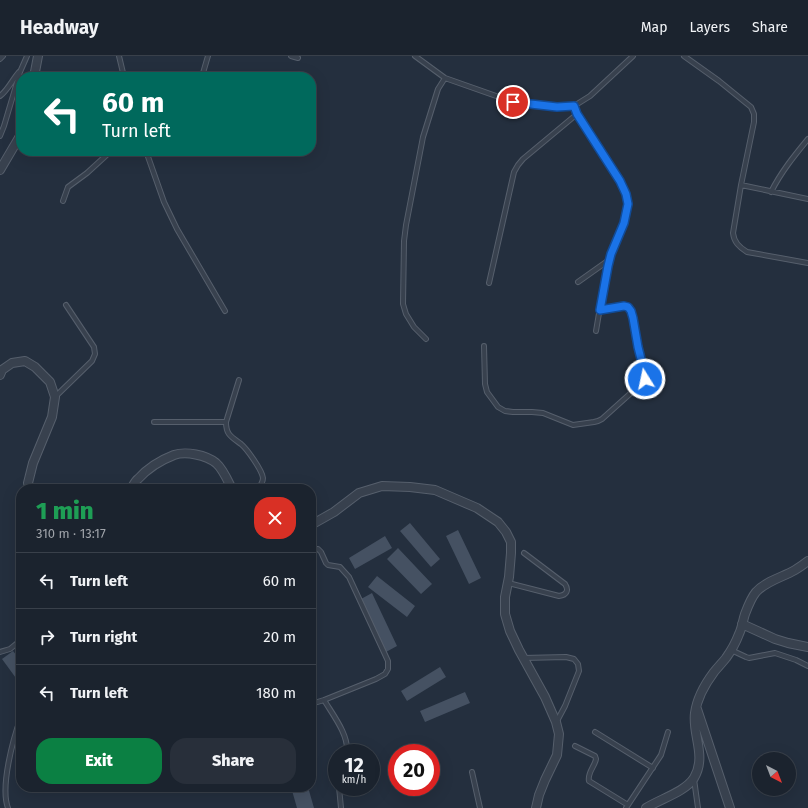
<!DOCTYPE html>
<html lang="en">
<head>
<meta charset="utf-8">
<style>
  body { margin:0; font-family:"Fira Sans",sans-serif; background:#282f3a; color:#f1f3f6; height:100vh; display:flex; flex-direction:column; font-size:15px; white-space:nowrap }
  * { box-sizing:border-box; margin:0 }
  p { font-size:13px; color:#a0a4aa }
  .icon { flex:none; width:22px; height:22px; fill:none; stroke:currentColor; stroke-width:2; stroke-linecap:round; stroke-linejoin:round }
  .map { position:relative; flex:1; overflow:hidden }
  .sheet { position:absolute; left:16px; top:428px; width:300px; height:308px; display:flex; flex-direction:column; background:#1b232e; border-radius:16px; box-shadow:0 4px 16px #0002,0 0 0 1px #39404a }
  .sheet>* { flex:none }
  .top-card { position:absolute; left:16px; top:16px; width:300px; height:84px; border-radius:16px; box-shadow:0 4px 16px #0002,0 0 0 1px #39404a; background:#00695c; color:#fff; overflow:hidden }
  .needle { width:26px; rotate:138deg }
  .tools { position:absolute; left:752px; top:696px; display:grid; gap:8px }
  .tools a { display:grid; place-items:center; width:44px; height:44px; border-radius:50%; background:#1b232e; box-shadow:0 4px 16px #0002,0 0 0 1px #39404a; font-size:20px }
  .speed { position:absolute; left:328px; top:688px; display:flex; gap:8px; font-size:20px; font-weight:700; text-align:center }
  .speed>* { display:grid; place-content:center; width:52px; height:52px; border-radius:50%; background:#1b232e; box-shadow:0 4px 16px #0002,0 0 0 1px #39404a; line-height:1 }
  .speed small { font-size:10px; font-weight:400 }
  .speed .limit { border:6px solid #d22; background:#fff; color:#111 }
  .pin { position:absolute; display:grid; place-items:center; width:34px; height:34px; color:#fff; margin:-17px; border:2px solid #fff; border-radius:50%; box-shadow:0 1px 4px #0007 }
  .me { position:absolute; width:44px; margin:-22px; rotate:350deg; stroke-linejoin:round; filter:drop-shadow(0 0 3px #0008) }
  .turn { display:flex; align-items:center; gap:14px; height:84px; padding:0 20px; font-size:18px }
  .turn .icon { width:52px; height:52px; stroke-width:2.5 }
  .turn b { display:block; font-size:28px; line-height:34px }
  .round { display:grid; place-items:center; flex:none; width:42px; height:42px; border-radius:16px; background:#282f3a }
  .headline { display:flex; align-items:center; justify-content:space-between; height:68px; padding:0 20px }
  h1 { font-size:24px; font-weight:800; line-height:30px; color:#1e9e55 }
  .cta { display:flex; gap:8px; margin-top:auto; padding:8px 20px }
  .cta a { flex:1; height:46px; border-radius:16px; background:#0b8043; color:#fff; font-size:16px; font-weight:800; line-height:46px; text-align:center }
  .cta a+a { background:#282f3a; color:#f1f3f6 }
  ul { padding:0; list-style:none }
  li { display:flex; align-items:center; gap:12px; height:56px; padding:0 20px; border-top:1px solid #39404a }
  li div { flex:1 }
  li b { display:block; font-size:15px }
  li em { font-style:normal }
  header { display:flex; align-items:center; gap:24px; box-sizing:border-box; height:56px; padding:0 20px; background:#1b232e; border-bottom:1px solid #39404a }
  header strong { font-size:19px }
  nav { display:flex; gap:22px; margin-inline-start:auto; font-size:14px }
  .map>svg:first-child { display:block }
  .building { fill:#455162 }
  .lines { fill:none; stroke-linecap:round; stroke-linejoin:round }
  .service-casing { stroke:#565f6c; stroke-width:6 }
  .minor-casing { stroke:#565f6c; stroke-width:10 }
  .service { stroke:#38414e; stroke-width:4 }
  .minor { stroke:#38414e; stroke-width:8 }
  .route-casing { stroke:#114b97; stroke-width:10 }
  .route { stroke:#1a73e8; stroke-width:7 }
</style>
</head>
<body>
<header>
<strong>Headway</strong>
<nav><a>Map</a><a>Layers</a><a>Share</a></nav>
</header>
<div class="map">
<svg width="808" height="752" viewBox="0 0 808 752">
  <rect width="100%" height="100%" fill="#242f3e"/>
  <path class="building" d="M410,467L440,503L431,511L400,475Z
    M458,474L481,522L469,528L446,480Z
    M385,480L392,492L355,513L349,502Z
    M398,492L432,528L421,538L387,503Z
    M377,520L415,550L407,561L368,531Z
    M372,537L397,590L386,596L361,543Z
    M13,595L21,605V629L2,603Z
    M440,611L446,621L407,645L401,635Z
    M465,636L470,647L425,666L420,655Z
    M291,731H308L314,752H297Z"/>
  <g class="lines">
    <g class="service-casing">
      <path id="service" d="M119,0L124,21
        M291,0L298,2
        M415,0L445,22L513,46L557,51L574,50L590,40L633,0
        M684,0L719,25L751,51L754,58V66L741,129L733,177C734,186 739,191 747,196L808,207
        M0,3L3,0
        M204,21L203,17L208,0
        M0,40C8,34 12,24 19,16
        M574,50L577,58L620,125L626,138L628,148L624,167L611,198L607,210L596,275
        M0,80L4,70L20,16L27,0
        M146,95L164,146L177,173L225,255
        M741,129L808,143
        M771,136C781,116 794,100 808,83
        M63,145L68,131L87,117L111,95
        M578,226L609,204
        M489,227L514,116L518,109L523,103L577,58
        M426,283L414,271L406,258L403,248L404,185L406,169L423,81L438,33L445,22
        M484,290L485,328L487,336L498,351L505,355L513,356H532L543,357L573,369L594,366L598,365L602,363L642,327L645,323V319L638,291L633,262L631,255L628,251L624,250L600,254
        M239,324L226,366C226,370 226,374 229,378C232,382 237,385 241,388C247,393 262,414 263,422C263,426 261,429 258,433
        M55,341L92,305L95,298L94,291L66,249
        M154,366H226
        M311,493H318L321,496L326,507L328,509L340,511L349,521L388,605V613L385,618L376,623L324,644L311,648
        M508,527L559,540C567,539 569,534 565,528L524,497
        M731,594L746,601L749,602L775,597L796,604L808,610
        M0,596L10,593L21,584
        M523,602L566,601L574,603L578,608L579,615L565,650L557,665
        M324,644C333,659 349,679 347,697
        M595,676L653,712
        M575,690L595,700L596,703C595,710 587,717 589,725L628,749
        M472,716L480,752
        M694,723L698,752
        M339,731L341,752
        M8,752C0,731 13,683 21,661
        M626,752L661,699L668,676"/>
    </g>
    <g class="minor-casing">
      <path id="minor" d="M34,21L38,0
        M0,114L20,80L21,76
        M0,319L2,314L12,307L25,305L35,311L50,326L55,341L52,361L33,407L28,427L30,433
        M131,433C133,430 135,425 138,423C147,413 161,404 174,399C186,395 206,399 216,407C223,413 228,425 232,433
        M311,469L334,456L359,437L382,430L410,431L435,434L477,452L498,466L506,476L511,486V497L509,521L505,541V558L510,575L519,594L545,641L556,666L559,678L557,699L545,724L539,739L536,752
        M742,568L775,583L788,587L808,591
        M697,653L730,752
        M646,752C660,743 685,736 694,722C707,700 692,679 695,657C697,642 705,628 714,616C718,611 722,607 726,602C731,595 736,586 739,578C742,572 743,564 745,558C748,550 751,542 756,536C766,525 783,521 795,514C800,511 804,508 808,505"/>
    </g>
    <use href="#service" class="service"/>
    <use href="#minor" class="minor"/>
  </g>
  <g class="lines">
    <g class="route-casing">
      <path id="route" d="M513,46L557,51L574,50L577,58L620,125L626,138L628,148L624,167L611,198L608,210L600,254L624,250L628,251L631,255L633,262L638,291L645,319V323"/>
    </g>
    <use href="#route" class="route"/>
  </g>
</svg>
<div class="tools">
<a><svg class="needle" viewBox="-14 -14 28 28"><path d="M0-13l5 13h-10z" fill="#e53935"/><path d="M0 13l5-13h-10z" fill="#a0a4aa"/></svg></a>
</div>
<div class="speed"><div>12<small>km/h</small></div><div class="limit">20</div></div>
<div class="pin" style="left:513px;top:46px;background:#d93025"><svg class="icon" aria-label="arrive" viewBox="0 0 24 24"><path d="M6 21V4h12l-3 4 3 4H6"/></svg></div>
<svg class="me" style="left:645px;top:323px" viewBox="-20 -20 40 40"><circle r="17" fill="#1a73e8" stroke="#fff" stroke-width="3"/><path d="M0-11L8 9 0 5-8 9z" fill="#fff"/></svg>
<div class="top-card">
<div class="turn"><svg class="icon" aria-label="left" viewBox="0 0 24 24"><path d="M17 20v-9H6M10 6l-5 5 5 5"/></svg><div><b>60 m</b>Turn left</div></div>
</div>
<section class="sheet">
<div class="headline"><div><h1>1 min</h1><p>310 m · 13:17</p></div><a class="round" style="background:#d93025;color:#fff"><svg class="icon" aria-label="close" viewBox="0 0 24 24"><path d="M6 6l12 12M18 6L6 18"/></svg></a></div>
<ul>
<li><svg class="icon" aria-label="left" viewBox="0 0 24 24"><path d="M17 20v-9H6M10 6l-5 5 5 5"/></svg><div><b>Turn left</b></div><em>60 m</em></li>
<li><svg class="icon" aria-label="right" viewBox="0 0 24 24"><path d="M7 20v-9h11M14 6l5 5-5 5"/></svg><div><b>Turn right</b></div><em>20 m</em></li>
<li><svg class="icon" aria-label="left" viewBox="0 0 24 24"><path d="M17 20v-9H6M10 6l-5 5 5 5"/></svg><div><b>Turn left</b></div><em>180 m</em></li>
</ul>
<div class="cta"><a>Exit</a><a>Share</a></div>
</section>
</div>
</body>
</html>
